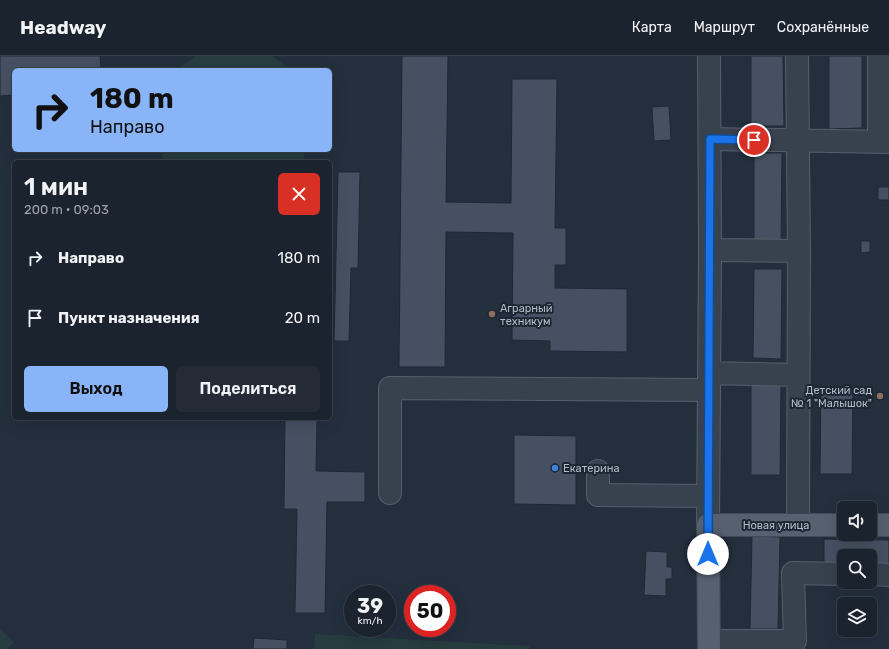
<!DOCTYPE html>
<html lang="ru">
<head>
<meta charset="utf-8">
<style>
  body { margin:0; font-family:Rubik,sans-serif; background:#242b36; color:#f1f3f6; height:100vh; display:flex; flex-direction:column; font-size:15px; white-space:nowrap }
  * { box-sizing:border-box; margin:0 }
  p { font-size:13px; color:#a0a4aa }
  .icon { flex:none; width:22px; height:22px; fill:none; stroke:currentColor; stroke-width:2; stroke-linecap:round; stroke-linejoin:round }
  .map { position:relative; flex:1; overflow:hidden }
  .drawer { position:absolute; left:12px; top:104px; width:320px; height:260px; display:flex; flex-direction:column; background:#1b232e; border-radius:6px; box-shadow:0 4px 16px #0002,0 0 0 1px #39404a }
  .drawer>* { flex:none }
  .guide { position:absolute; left:12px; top:12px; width:320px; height:84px; border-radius:6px; box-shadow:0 4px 16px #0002,0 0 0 1px #39404a; background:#8ab4f8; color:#111; overflow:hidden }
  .controls { position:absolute; left:837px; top:445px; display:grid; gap:8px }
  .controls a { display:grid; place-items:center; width:40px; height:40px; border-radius:6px; background:#1b232e; box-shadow:0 4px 16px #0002,0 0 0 1px #39404a; font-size:20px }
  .speed { position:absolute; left:344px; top:529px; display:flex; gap:8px; font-size:20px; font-weight:700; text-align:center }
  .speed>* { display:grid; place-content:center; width:52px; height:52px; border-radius:50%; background:#1b232e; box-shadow:0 4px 16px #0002,0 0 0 1px #39404a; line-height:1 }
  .speed small { font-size:10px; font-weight:400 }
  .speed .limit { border:6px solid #d22; background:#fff; color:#111 }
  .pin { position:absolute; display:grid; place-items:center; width:34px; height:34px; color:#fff; margin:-17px; border:2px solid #fff; border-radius:50%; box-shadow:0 1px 4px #0007 }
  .me { position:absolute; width:44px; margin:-22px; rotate:0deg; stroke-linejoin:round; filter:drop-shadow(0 0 3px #0008) }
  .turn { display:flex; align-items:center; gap:14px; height:84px; padding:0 12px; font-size:18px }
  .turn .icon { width:52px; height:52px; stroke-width:2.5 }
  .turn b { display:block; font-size:28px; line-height:34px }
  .round { display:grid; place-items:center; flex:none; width:42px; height:42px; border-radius:6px; background:#242b36 }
  .head { display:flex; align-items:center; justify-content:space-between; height:68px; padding:0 12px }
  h1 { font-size:24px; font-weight:600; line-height:30px }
  .cta { display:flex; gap:8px; margin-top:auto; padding:8px 12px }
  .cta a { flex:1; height:46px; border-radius:6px; background:#8ab4f8; color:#111; font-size:16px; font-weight:600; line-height:46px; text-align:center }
  .cta a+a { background:#242b36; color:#f1f3f6 }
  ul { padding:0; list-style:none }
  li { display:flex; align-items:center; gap:12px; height:60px; padding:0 12px }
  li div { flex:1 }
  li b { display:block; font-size:15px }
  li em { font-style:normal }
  header { display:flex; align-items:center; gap:24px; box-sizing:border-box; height:56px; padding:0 20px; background:#1b232e; border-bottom:1px solid #39404a }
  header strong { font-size:19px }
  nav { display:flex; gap:22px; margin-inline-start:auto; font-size:14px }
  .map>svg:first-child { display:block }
  .green { fill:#263c3f }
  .building { fill:#455162; stroke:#1f2835 }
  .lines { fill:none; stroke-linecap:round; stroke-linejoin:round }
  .minor-casing { stroke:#565f6c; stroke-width:24 }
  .major-casing { stroke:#414a57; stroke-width:24 }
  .minor { stroke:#38414e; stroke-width:22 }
  .major { stroke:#56606e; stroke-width:22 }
  .route-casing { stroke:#114b97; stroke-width:10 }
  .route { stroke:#1a73e8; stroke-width:7 }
  .education-dot { fill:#8d6e63; stroke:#1d2633; stroke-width:1.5 }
  .shop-dot { fill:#3f7fe0; stroke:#1d2633; stroke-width:1.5 }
  .labels { text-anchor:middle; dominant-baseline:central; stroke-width:4; stroke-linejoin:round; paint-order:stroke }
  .poi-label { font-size:11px; fill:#b4bcc9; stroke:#1d2633; text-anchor:start }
  .street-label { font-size:11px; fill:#b4bcc9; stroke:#1d2633 }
</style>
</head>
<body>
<header>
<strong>Headway</strong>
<nav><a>Карта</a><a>Маршрут</a><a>Сохранённые</a></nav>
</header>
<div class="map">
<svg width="889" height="593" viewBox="0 0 889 593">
  <rect width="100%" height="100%" fill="#242f3e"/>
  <path class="green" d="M196,0H272L291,14H177Z
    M163,94H304V106H162Z
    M0,573L14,586L7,593H0Z
    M315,578L529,590V593H314Z"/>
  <path class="building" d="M0,0H100L101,14H14V39L0,40Z
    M402,0H448L446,146L511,147L512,23H557L555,172H566V209H555V232L627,233V296L550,295V285L512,284L513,177L446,176L445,311H399Z
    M751,0H783L784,70H751Z
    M829,0H862V72L829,73Z
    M669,50L671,84L654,85L652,51Z
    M754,97H782L781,187H754Z
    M338,116H360L358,212H351L349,285H334Z
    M878,131H889V144H878Z
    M861,185H870V196L861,197Z
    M754,213H782L781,303L753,302Z
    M751,327H781L780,419H751Z
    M821,332H853L852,418H820Z
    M285,362H317L316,415L365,416V446H327L325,557H295L297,453H284Z
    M514,379L576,380V449L514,448Z
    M752,480L780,481L778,573H750Z
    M824,483L889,484V511H870V500H844V510H824Z
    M646,495L667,496V511H672V523H666V540L644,539Z
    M254,582L287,584V593H253Z"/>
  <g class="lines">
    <g class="minor-casing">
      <path id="minor" d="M797,0L799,195L798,469
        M710,83L889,86
        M879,86V0
        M710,194L799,195
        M709,317L798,319
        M598,415V439L708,440
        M390,437V332L709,334
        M708,469L710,194L709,0
        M870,518L889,519
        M709,585H795L793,517L844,518"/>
    </g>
    <g class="major-casing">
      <path id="major" d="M870,469H889
        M709,593L708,469H844"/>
    </g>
    <use href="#minor" class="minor"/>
    <use href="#major" class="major"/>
  </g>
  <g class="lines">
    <g class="route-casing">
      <path id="route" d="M708,498L710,83L754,84"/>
    </g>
    <use href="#route" class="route"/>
  </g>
  <g class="education-dot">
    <circle cx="492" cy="258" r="4"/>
    <circle cx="880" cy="340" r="4"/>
  </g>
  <circle class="shop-dot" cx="555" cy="412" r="4"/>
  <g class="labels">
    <g class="poi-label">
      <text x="500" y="252">Аграрный<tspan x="500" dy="13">техникум</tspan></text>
      <text x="872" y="334" text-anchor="end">Детский сад<tspan x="872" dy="13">№ 1 "Малышок"</tspan></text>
      <text x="563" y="412">Екатерина</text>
    </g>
    <g class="street-label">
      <text x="776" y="469">Новая улица</text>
    </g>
  </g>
</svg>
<div class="controls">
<a><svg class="icon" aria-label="sound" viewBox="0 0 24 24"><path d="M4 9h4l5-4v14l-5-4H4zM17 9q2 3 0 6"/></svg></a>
<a><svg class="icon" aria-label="search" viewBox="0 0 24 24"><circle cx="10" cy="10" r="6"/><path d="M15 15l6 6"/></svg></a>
<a><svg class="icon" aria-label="layers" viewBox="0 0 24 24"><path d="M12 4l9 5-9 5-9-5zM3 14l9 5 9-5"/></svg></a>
</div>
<div class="speed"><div>39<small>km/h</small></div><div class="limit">50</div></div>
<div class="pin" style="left:754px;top:84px;background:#d93025"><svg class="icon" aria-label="arrive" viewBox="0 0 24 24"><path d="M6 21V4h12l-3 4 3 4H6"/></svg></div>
<svg class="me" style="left:708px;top:498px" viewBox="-20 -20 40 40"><circle r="19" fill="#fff"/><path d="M0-13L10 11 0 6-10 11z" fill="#1a73e8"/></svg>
<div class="guide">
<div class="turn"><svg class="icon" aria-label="right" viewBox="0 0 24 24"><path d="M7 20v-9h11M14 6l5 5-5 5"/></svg><div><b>180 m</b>Направо</div></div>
</div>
<section class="drawer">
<div class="head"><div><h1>1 мин</h1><p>200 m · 09:03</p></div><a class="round" style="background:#d93025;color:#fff"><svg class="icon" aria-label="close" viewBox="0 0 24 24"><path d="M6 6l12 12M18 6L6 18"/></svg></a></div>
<ul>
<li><svg class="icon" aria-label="right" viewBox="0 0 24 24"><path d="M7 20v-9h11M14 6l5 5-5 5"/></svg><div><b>Направо</b></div><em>180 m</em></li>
<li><svg class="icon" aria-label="arrive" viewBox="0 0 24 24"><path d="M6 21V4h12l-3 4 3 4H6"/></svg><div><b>Пункт назначения</b></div><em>20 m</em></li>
</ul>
<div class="cta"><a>Выход</a><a>Поделиться</a></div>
</section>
</div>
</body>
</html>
